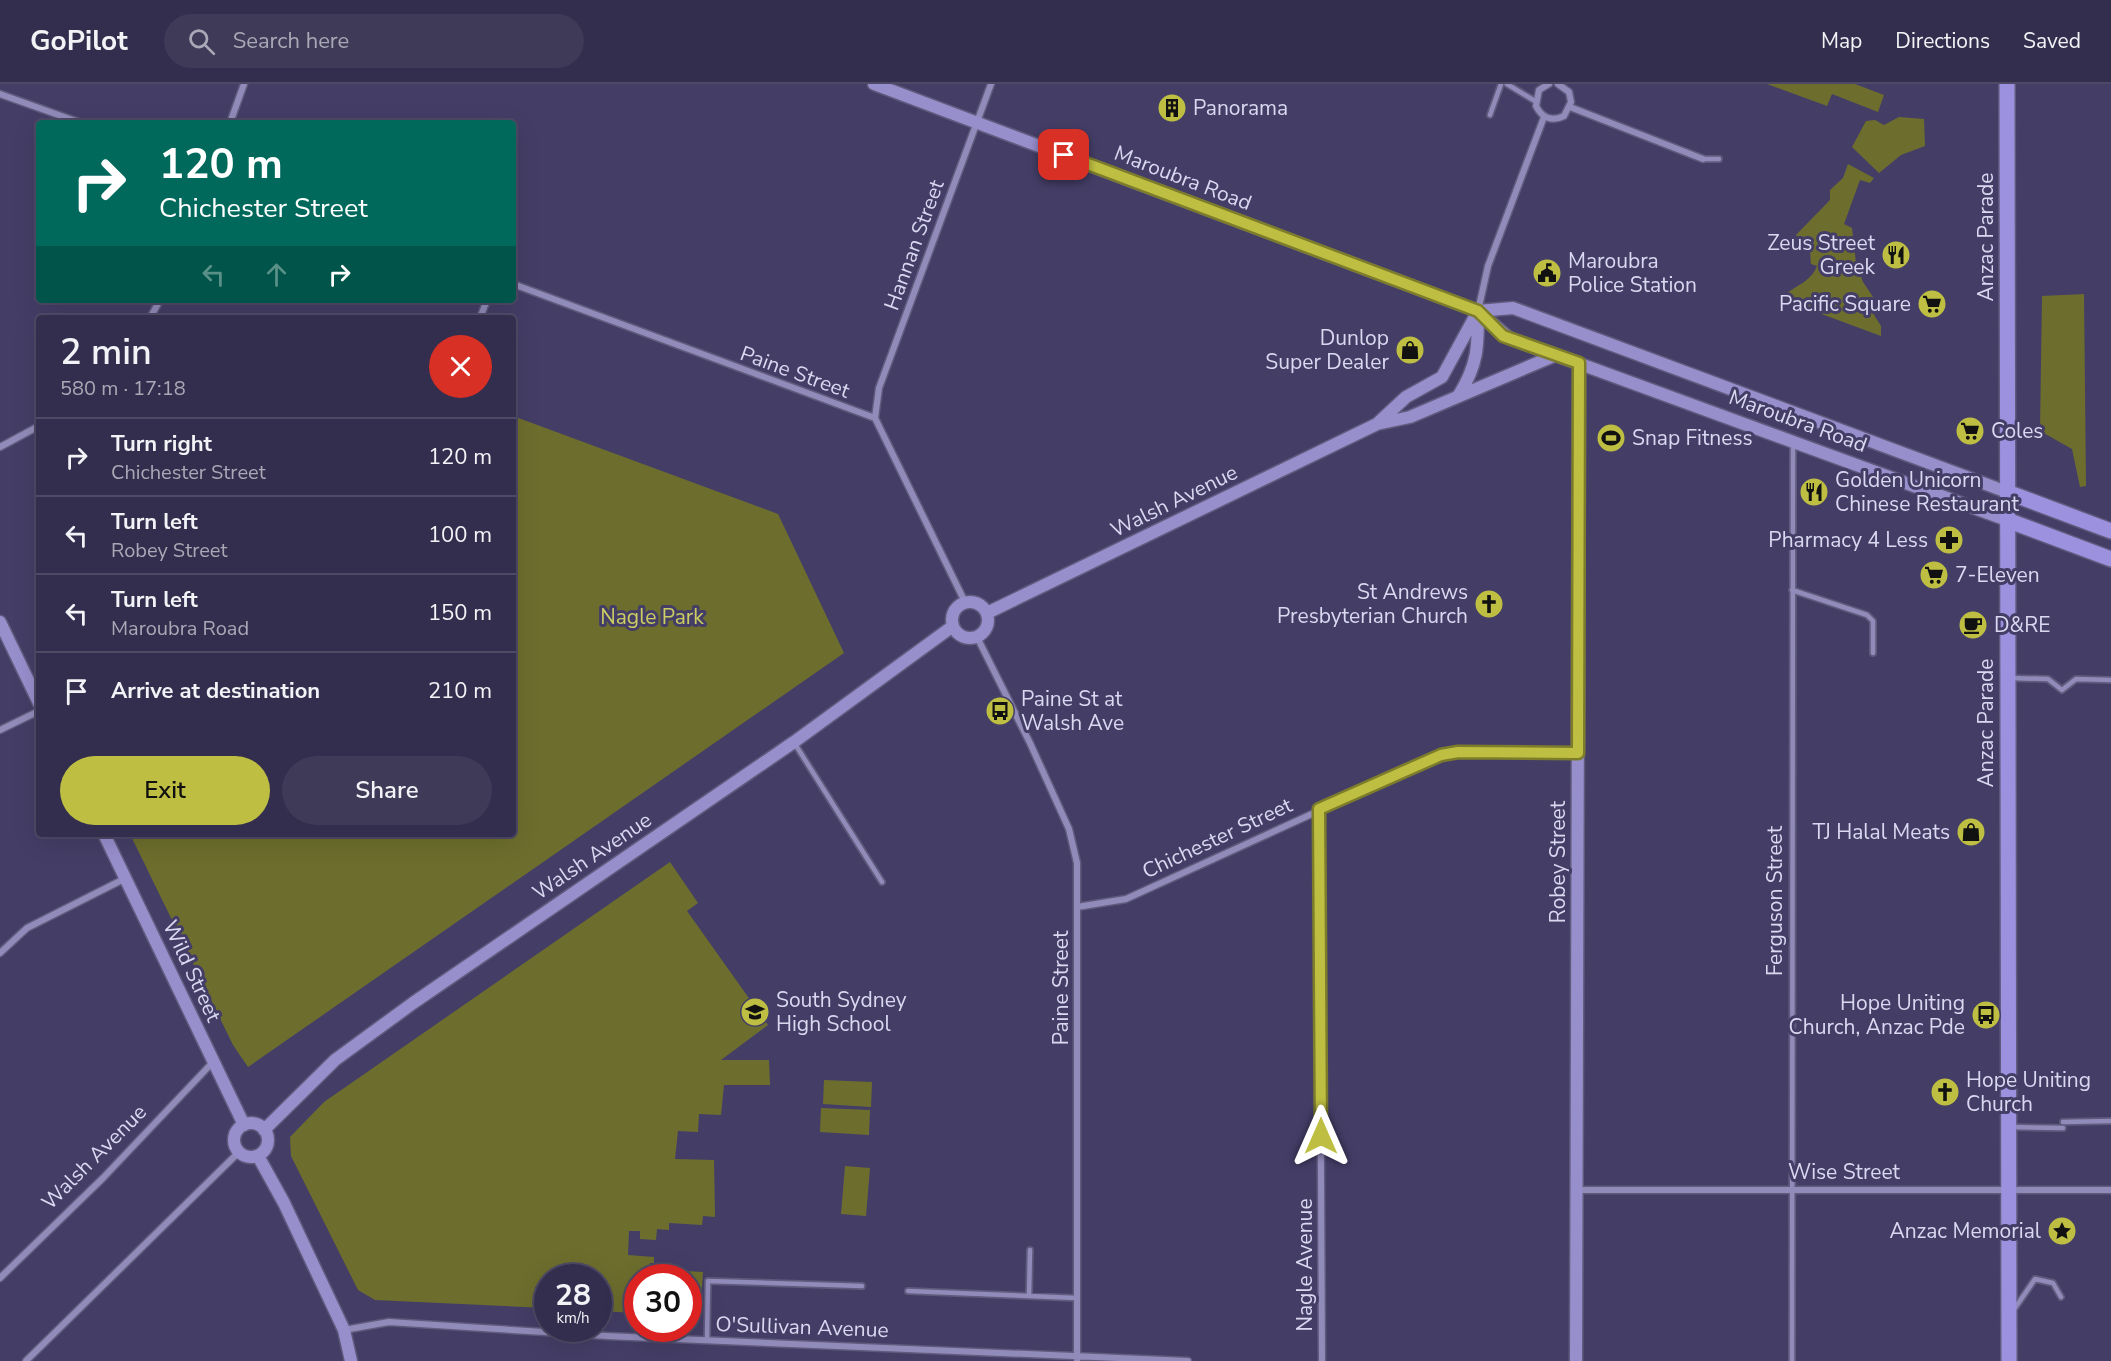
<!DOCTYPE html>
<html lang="en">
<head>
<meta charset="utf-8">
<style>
  body { margin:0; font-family:"Nunito Sans",sans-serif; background:#3e3a57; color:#f1f3f6; height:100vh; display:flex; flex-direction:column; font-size:22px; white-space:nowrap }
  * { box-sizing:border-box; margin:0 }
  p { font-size:20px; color:#a9a8b6 }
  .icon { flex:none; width:33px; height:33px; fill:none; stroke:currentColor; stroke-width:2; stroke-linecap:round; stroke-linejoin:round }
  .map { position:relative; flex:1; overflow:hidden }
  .side { position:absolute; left:36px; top:231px; width:480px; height:522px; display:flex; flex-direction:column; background:#332e4d; border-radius:6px; box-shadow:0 6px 24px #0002,0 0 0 2px #4e4a65 }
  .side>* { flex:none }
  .banner { position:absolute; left:36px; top:36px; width:480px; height:183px; border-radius:6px; box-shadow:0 6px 24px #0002,0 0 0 2px #4e4a65; background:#00695c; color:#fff; overflow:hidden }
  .speed { position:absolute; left:534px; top:1180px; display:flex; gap:12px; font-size:30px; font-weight:700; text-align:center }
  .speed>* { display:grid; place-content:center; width:78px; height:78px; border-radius:50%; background:#332e4d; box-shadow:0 6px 24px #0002,0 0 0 2px #4e4a65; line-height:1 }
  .speed small { font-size:15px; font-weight:400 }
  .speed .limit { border:9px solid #d22; background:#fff; color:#111 }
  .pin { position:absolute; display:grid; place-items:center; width:51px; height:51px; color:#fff; margin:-26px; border-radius:12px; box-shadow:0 3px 9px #0006 }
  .me { position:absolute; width:66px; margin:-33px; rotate:0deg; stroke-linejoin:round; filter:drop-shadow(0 0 4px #0008) }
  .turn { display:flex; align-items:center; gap:21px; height:126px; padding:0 24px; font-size:27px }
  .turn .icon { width:78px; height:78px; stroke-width:2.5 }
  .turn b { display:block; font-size:42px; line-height:51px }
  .lanes { display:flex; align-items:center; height:57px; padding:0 24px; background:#0003; justify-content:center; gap:30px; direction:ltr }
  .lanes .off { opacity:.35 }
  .round { display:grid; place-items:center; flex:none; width:63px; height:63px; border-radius:32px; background:#3e3a57 }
  .overview { display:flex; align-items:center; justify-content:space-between; height:102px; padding:0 24px }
  h1 { font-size:36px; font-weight:600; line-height:45px }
  .action { display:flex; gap:12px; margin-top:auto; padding:12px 24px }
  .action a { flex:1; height:69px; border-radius:36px; background:#bebf42; color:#111; font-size:24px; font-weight:600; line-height:69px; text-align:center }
  .action a+a { background:#3e3a57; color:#f1f3f6 }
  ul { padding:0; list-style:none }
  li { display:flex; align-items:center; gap:18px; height:78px; padding:0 24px; border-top:2px solid #4e4a65 }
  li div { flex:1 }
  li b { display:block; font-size:22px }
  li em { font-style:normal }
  header { display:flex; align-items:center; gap:36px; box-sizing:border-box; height:84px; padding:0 30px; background:#332e4d; border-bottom:2px solid #4e4a65 }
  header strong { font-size:28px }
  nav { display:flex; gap:33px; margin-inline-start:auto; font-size:21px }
  .search { width:420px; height:54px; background:#3e3a57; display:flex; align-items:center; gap:15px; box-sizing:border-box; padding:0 21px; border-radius:33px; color:#a9a8b6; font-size:22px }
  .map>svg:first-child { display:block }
  .green { fill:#6d6e2d }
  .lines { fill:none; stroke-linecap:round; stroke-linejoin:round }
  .lane-casing { stroke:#605a7d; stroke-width:8 }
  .street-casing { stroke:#605a7d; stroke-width:9 }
  .secondary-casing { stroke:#605a7d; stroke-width:15 }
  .primary-casing { stroke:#605a7d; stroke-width:18 }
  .lane { stroke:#918bba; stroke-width:4.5 }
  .street { stroke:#918bba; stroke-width:6 }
  .secondary { stroke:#978ecc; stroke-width:12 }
  .primary { stroke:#9c91de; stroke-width:15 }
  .route-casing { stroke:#7c7c2b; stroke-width:15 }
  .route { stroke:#bebf42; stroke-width:10 }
  .labels { text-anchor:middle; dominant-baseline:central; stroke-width:6; stroke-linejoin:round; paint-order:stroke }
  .poi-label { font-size:21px; fill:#dad8f1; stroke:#443e67; text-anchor:start }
  .street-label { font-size:21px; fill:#dad8f1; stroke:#443e67 }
  .park-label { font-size:21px; fill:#ccce61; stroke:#443e67 }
</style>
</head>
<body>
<header>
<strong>GoPilot</strong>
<div class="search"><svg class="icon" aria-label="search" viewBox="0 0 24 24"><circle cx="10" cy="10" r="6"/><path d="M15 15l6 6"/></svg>Search here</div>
<nav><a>Map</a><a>Directions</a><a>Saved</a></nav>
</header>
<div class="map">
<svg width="2111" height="1277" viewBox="0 0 2111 1277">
  <rect width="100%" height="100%" fill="#443e67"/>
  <path class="green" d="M1767,0H1855L1884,11L1878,28L1832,10L1827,22Z
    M1899,33L1924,35L1925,62L1901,71L1879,89L1852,63L1866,37L1875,36L1884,41Z
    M1848,80L1874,94L1870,99L1860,96L1844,140L1852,144L1856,179L1863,198L1875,216L1871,226L1881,242V252L1781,215C1793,201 1810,200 1817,182L1811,180L1810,167L1796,151L1830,116V106L1843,94Z
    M2084,210L2086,402L2080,403L2072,365L2040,347L2042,212Z
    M513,332L778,430L844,569L248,983L233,961L130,750H513Z
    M670,778L698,819L687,827L768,941L721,976H769L770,1001H724L721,1031L699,1030L698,1048L678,1047L675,1075L714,1076L715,1133L703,1132L702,1141L669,1139V1146L657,1145L656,1156L640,1155V1147H629L628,1171L654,1173V1179H650V1185L703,1188L700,1232L689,1231L688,1194H638L637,1229L599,1227L598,1194H548L547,1224L375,1216L358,1206L291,1072L290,1053L324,1018Z
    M824,996L872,998L871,1023L823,1020Z
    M821,1024L870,1026L869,1051L820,1048Z
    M845,1082L870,1084L866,1132L841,1130Z"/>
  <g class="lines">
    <g class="lane-casing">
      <path id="lane" d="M1507,0L1535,17
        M1490,31L1501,0
        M1703,75H1719
        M1792,506L1867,531L1873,537V569
        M2010,594L2048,595L2062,606L2076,595L2111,596
        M795,660L882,798
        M2063,1038L2111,1037
        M2011,1043L2063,1044
        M908,1207L1077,1214
        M1029,1212L1030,1166
        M2015,1224L2035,1195L2053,1199L2061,1213
        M707,1256L708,1197L862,1202
        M1792,1277L1793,359"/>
    </g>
    <g class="street-casing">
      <path id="street" d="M1549,0L1539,6L1536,22C1542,34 1552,38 1564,32L1571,18L1569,8L1558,0
        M0,10L81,39
        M1570,23L1703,75
        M230,39L244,0
        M513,200L875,334L965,518
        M1478,227L1488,182L1544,33
        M150,234L160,216
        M480,234L487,216
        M875,334L879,304L991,0
        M0,363L39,342
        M977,553L1030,659L1069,745L1077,779V1277
        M0,646L39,627
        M1319,725L1322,1277
        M1077,823L1126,815L1441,671L1458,668L1578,669
        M0,869L27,844L126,794
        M1577,1106H2111
        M0,1194L103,1094L213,978
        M344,1246L389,1238L607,1252L1188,1277
        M26,1277L239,1068"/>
    </g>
    <g class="secondary-casing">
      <path id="secondary" d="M874,0L1478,227L1509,254L2007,436
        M1478,227L1513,224L2007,408
        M1459,311C1478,280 1478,263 1478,228
        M1378,339L1406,313L1442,293L1478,227
        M952 536a18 18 0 1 1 36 0a18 18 0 1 1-36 0Z
        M987,529L1377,340L1410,333L1556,271
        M0,538L39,619
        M104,750L244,1041
        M234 1056a17 17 0 1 1 34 0a17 17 0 1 1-34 0Z
        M264,1046L335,976L413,919L794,658L953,542
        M258,1072L284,1119L344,1246L351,1277
        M1576,1277L1579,279"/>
    </g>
    <g class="primary-casing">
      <path id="primary" d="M2007,0L2009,1277
        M2007,408L2111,447
        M2007,436L2111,475"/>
    </g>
    <use href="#lane" class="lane"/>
    <use href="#street" class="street"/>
    <use href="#secondary" class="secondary"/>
    <use href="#primary" class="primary"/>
  </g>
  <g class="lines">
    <g class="route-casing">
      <path id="route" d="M1064,71L1478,227L1503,252L1579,279L1578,669L1458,668L1441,671L1319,725L1321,1052"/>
    </g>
    <use href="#route" class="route"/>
  </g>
  <defs>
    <g id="building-disc" transform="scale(1.5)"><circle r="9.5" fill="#bebf42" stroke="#443e67"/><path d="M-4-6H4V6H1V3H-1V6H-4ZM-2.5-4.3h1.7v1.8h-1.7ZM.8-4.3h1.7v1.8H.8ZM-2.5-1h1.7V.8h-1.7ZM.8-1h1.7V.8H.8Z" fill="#111"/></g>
    <g id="restaurant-disc" transform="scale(1.5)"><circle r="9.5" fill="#bebf42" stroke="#443e67"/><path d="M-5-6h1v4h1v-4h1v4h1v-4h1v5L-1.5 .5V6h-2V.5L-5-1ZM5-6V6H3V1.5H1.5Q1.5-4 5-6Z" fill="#111"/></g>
    <g id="civic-disc" transform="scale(1.5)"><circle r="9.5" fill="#bebf42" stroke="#443e67"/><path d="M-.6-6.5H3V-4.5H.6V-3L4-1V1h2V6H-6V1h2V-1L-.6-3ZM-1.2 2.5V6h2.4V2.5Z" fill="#111"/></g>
    <g id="supermarket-disc" transform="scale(1.5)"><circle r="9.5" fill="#bebf42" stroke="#443e67"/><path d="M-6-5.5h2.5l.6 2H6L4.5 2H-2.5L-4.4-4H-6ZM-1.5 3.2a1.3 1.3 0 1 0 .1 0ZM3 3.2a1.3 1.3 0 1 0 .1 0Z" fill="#111"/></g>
    <g id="shop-disc" transform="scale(1.5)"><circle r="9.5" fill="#bebf42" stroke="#443e67"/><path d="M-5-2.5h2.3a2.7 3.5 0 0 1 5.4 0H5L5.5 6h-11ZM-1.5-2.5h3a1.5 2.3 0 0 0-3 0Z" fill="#111"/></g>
    <g id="stadium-disc" transform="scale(1.5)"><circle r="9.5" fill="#bebf42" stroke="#443e67"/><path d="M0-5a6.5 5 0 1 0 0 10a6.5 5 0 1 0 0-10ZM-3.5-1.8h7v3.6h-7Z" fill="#111"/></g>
    <g id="pharmacy-disc" transform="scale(1.5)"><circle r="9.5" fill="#bebf42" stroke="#443e67"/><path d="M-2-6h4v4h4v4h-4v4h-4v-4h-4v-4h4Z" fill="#111"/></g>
    <g id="church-disc" transform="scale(1.5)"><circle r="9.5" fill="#bebf42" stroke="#443e67"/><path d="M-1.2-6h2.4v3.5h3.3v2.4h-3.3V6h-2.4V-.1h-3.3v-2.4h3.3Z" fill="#111"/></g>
    <g id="cafe-disc" transform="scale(1.5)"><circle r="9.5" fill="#bebf42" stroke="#443e67"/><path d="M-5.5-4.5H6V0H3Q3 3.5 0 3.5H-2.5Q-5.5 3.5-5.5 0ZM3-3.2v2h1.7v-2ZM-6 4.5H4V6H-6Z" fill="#111"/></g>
    <g id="bus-disc" transform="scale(1.5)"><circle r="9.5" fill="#bebf42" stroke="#443e67"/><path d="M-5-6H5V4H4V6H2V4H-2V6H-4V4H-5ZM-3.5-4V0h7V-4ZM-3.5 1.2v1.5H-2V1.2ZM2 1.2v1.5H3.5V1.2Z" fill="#111"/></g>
    <g id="school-disc" transform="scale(1.5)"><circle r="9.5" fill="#bebf42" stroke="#443e67"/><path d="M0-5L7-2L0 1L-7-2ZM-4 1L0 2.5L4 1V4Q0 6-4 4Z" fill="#111"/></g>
    <g id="sight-disc" transform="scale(1.5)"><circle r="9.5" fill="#bebf42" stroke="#443e67"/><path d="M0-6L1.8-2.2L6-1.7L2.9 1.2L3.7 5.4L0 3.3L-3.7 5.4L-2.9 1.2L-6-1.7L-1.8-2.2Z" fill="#111"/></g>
  </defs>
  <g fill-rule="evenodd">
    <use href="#building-disc" x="1172" y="24"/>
    <use href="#restaurant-disc" x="1896" y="171"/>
    <use href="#civic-disc" x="1547" y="189"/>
    <use href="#supermarket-disc" x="1932" y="220"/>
    <use href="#shop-disc" x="1410" y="266"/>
    <use href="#supermarket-disc" x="1970" y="347"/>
    <use href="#stadium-disc" x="1611" y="354"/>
    <use href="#restaurant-disc" x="1814" y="408"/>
    <use href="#pharmacy-disc" x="1949" y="456"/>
    <use href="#supermarket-disc" x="1934" y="491"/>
    <use href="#church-disc" x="1489" y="520"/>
    <use href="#cafe-disc" x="1973" y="541"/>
    <use href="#bus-disc" x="1000" y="627"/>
    <use href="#shop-disc" x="1971" y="748"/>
    <use href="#school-disc" x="755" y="928"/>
    <use href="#bus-disc" x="1986" y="931"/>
    <use href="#church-disc" x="1945" y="1008"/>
    <use href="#sight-disc" x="2062" y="1147"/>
  </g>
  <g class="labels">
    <g class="poi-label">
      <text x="1193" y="24">Panorama</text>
      <text x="1875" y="159" text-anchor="end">Zeus Street<tspan x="1875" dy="24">Greek</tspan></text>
      <text x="1568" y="177">Maroubra<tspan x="1568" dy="24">Police Station</tspan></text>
      <text x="1911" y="220" text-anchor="end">Pacific Square</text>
      <text x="1389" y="254" text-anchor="end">Dunlop<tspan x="1389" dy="24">Super Dealer</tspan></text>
      <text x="1991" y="347">Coles</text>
      <text x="1632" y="354">Snap Fitness</text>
      <text x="1835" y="396">Golden Unicorn<tspan x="1835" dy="24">Chinese Restaurant</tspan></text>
      <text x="1928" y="456" text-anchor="end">Pharmacy 4 Less</text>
      <text x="1955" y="491">7-Eleven</text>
      <text x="1468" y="508" text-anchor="end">St Andrews<tspan x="1468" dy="24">Presbyterian Church</tspan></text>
      <text x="1994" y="541">D&amp;RE</text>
      <text x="1021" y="615">Paine St at<tspan x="1021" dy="24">Walsh Ave</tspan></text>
      <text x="1950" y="748" text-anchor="end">TJ Halal Meats</text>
      <text x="776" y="916">South Sydney<tspan x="776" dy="24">High School</tspan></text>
      <text x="1965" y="919" text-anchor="end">Hope Uniting<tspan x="1965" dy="24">Church, Anzac Pde</tspan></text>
      <text x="1966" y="996">Hope Uniting<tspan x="1966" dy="24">Church</tspan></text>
      <text x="2041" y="1147" text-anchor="end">Anzac Memorial</text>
    </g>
    <g class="street-label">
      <text transform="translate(1183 94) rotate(21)">Maroubra Road</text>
      <text transform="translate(1986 153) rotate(-90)">Anzac Parade</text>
      <text transform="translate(914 161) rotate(-70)">Hannan Street</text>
      <text transform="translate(795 288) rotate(20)">Paine Street</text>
      <text transform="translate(1798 337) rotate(20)">Maroubra Road</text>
      <text transform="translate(1174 417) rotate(-26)">Walsh Avenue</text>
      <text transform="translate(1986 639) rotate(-90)">Anzac Parade</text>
      <text transform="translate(1217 754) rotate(-25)">Chichester Street</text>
      <text transform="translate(592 772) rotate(-34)">Walsh Avenue</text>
      <text transform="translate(1558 778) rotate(-90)">Robey Street</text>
      <text transform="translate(1775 817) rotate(-90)">Ferguson Street</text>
      <text transform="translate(192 887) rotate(65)">Wild Street</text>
      <text transform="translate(1061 904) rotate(-90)">Paine Street</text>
      <text transform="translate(94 1073) rotate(-45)">Walsh Avenue</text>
      <text x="1844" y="1088">Wise Street</text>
      <text transform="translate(1305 1181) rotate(-90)">Nagle Avenue</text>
      <text transform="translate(802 1243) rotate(2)">O'Sullivan Avenue</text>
    </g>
    <g class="park-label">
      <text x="652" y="533">Nagle Park</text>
    </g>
  </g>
</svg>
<div class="speed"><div>28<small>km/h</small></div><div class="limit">30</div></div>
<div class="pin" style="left:1064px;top:71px;background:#d93025"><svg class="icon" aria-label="arrive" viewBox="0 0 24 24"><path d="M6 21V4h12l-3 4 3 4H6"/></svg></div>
<svg class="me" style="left:1321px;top:1052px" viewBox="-20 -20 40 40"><path d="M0-17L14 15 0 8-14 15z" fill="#bebf42" stroke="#fff" stroke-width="4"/></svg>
<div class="banner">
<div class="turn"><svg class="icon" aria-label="right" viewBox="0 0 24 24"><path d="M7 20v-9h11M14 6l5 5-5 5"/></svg><div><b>120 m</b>Chichester Street</div></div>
<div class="lanes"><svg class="icon off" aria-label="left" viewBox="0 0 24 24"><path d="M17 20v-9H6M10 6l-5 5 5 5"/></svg><svg class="icon off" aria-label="ahead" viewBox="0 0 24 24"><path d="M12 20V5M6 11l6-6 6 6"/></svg><svg class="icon" aria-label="right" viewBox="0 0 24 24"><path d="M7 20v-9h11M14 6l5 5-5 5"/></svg></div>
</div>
<section class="side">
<div class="overview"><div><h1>2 min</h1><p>580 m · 17:18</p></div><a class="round" style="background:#d93025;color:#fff"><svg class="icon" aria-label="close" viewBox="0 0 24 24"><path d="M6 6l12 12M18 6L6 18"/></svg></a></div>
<ul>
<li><svg class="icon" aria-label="right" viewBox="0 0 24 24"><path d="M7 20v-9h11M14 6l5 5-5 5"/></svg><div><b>Turn right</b><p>Chichester Street</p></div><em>120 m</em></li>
<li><svg class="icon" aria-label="left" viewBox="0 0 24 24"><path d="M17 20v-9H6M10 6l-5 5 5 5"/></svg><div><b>Turn left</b><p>Robey Street</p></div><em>100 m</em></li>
<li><svg class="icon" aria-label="left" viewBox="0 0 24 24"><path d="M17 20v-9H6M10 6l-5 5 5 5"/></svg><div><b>Turn left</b><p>Maroubra Road</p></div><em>150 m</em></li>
<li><svg class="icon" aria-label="arrive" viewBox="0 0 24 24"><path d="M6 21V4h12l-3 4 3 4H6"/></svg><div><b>Arrive at destination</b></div><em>210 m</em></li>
</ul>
<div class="action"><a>Exit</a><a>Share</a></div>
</section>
</div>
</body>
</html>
